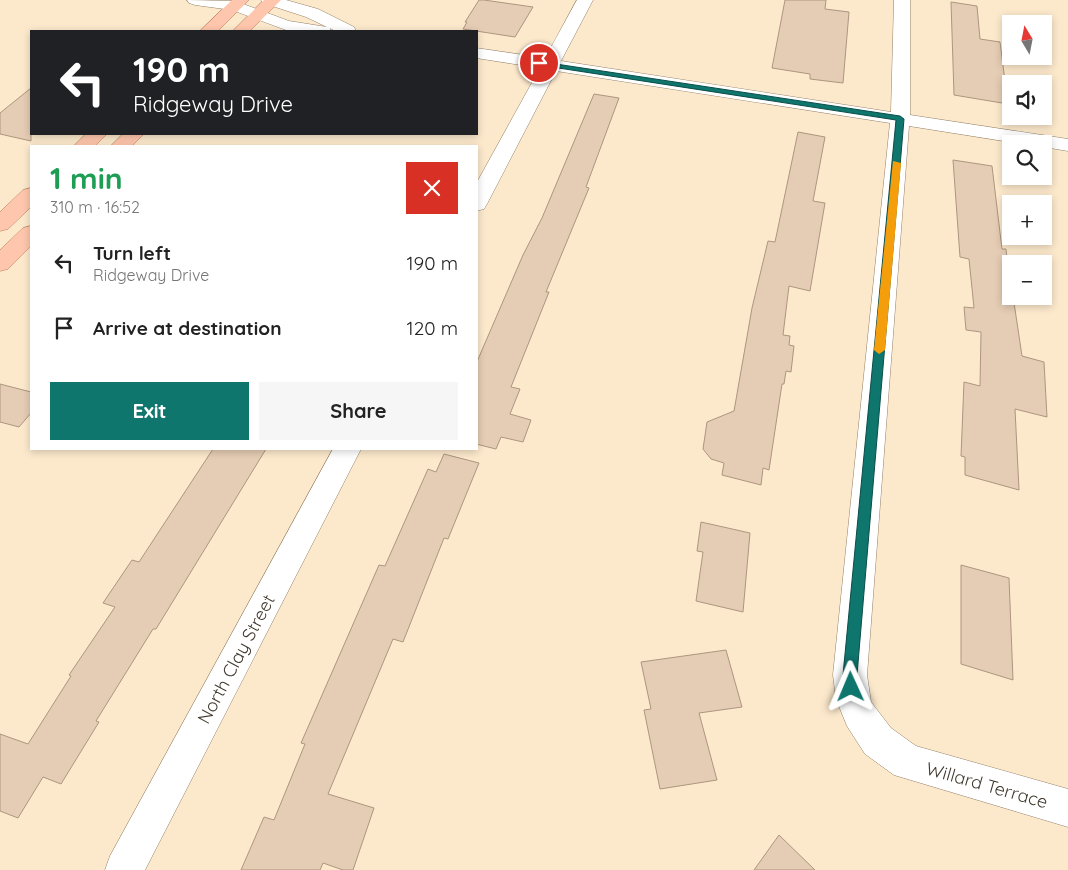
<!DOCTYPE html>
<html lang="en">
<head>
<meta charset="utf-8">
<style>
  body { margin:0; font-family:Quicksand,sans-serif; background:#f6f6f6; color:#222; height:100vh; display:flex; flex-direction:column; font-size:19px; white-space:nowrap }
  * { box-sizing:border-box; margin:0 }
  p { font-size:16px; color:#767676 }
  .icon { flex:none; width:28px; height:28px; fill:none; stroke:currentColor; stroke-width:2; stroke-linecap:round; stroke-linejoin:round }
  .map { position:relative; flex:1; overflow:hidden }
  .side { position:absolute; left:30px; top:145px; width:448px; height:305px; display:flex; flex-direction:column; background:#fff; border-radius:0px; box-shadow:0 2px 8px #0003 }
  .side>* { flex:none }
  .guide { position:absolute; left:30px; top:30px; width:448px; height:105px; border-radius:0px; box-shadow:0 2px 8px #0003; background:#202124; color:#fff; overflow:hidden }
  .needle { width:32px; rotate:350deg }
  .controls { position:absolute; left:1002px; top:15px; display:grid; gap:10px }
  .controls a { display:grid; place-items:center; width:50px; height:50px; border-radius:0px; background:#fff; box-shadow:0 2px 8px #0003; font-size:25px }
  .pin { position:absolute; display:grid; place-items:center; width:42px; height:42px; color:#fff; margin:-21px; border:2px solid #fff; border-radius:50%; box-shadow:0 1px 5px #0007 }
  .me { position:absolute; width:55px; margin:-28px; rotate:359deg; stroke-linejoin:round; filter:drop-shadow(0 0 4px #0008) }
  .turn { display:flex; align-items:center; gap:18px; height:105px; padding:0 20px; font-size:22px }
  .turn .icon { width:65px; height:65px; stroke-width:2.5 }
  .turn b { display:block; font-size:35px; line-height:42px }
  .round { display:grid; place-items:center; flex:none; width:52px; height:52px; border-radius:0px; background:#f6f6f6 }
  .summary { display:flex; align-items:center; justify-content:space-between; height:85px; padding:0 20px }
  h1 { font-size:30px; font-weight:700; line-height:38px; color:#1e9e55 }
  .action { display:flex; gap:10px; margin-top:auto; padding:10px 20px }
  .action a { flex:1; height:58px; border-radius:0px; background:#0f766e; color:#fff; font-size:20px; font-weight:700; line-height:58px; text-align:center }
  .action a+a { background:#f6f6f6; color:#222 }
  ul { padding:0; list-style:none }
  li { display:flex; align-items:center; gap:15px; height:65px; padding:0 20px }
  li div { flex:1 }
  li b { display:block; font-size:19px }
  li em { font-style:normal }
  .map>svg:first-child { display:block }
  .building { fill:#e5ccb4; stroke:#ad957f }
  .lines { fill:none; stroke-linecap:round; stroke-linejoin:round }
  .minor-casing { stroke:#938168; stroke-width:1 }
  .major-casing { stroke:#bb7c5c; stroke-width:1 }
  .minor { fill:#fff; fill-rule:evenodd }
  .major { fill:#fec6ac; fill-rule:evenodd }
  .route { fill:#0f766e; stroke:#0a4d48 }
  .slow { fill:#f59e0b }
  .labels { text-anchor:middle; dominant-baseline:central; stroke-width:4.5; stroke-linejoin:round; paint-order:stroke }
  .near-street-label { font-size:18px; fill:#41392e; stroke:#fff }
</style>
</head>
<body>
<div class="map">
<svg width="1068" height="870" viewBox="0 0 1068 870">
  <rect width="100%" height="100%" fill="#fce9cc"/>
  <path class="building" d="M479,0H484L533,7L515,37L463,29L467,22H465Z
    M785,0H826L825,9L849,12L843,83L810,79V74L772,68Z
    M951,2L977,6L980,39L1000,42L1008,104L954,95Z
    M31,88V141L0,134V113Z
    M594,94L619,98L586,187L589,188L546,292H549L511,387L520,389L510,414L531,420L523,442L501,437L496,449L476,444V364L523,255L542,218Z
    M798,132L825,137L813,201L825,203L810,291L789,286L783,335L790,336L789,345L794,346L791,372L786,371L784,384H782L769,470L763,468L761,485L722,475L724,463L711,459L703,449L707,422L734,411L752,308L768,241L775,242Z
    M953,160L992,166L1002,249H1006L1011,296H1013L1022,356L1044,362L1047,417L1015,409L1019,490L965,475V457L961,456L964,382L980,386L981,332L966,330L964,307L974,308L969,259L960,257Z
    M0,384L31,392V413L19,427L0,422Z
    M213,449H266L156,629H153L96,721L99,722L61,784L43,777L18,818L0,811V734L28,744L71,676L69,675L115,607L103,603L132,560L139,562Z
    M444,454L479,463L448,539L444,538L403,642L393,639L328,794L374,808L353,870H343L323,863L320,870H241L264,817L274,820L305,744L301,743L379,565L385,566L428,469L436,472Z
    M701,522L750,533L743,612L696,601L703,552L697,551Z
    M961,565L1009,578L1013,680L961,664Z
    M726,650L742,707L699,713L717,780L660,789L644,710L651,709L641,662Z
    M779,835L815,870H754Z"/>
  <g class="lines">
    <g class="minor-casing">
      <path id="minor" d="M187,0L235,1L289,21L327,27L306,17L263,3L261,0H286L318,9L354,27L356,31H335L330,28L331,31L286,30L232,10L195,5L189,3Z
        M577,0H593L561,61L891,112L894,0H910V115L1068,139V151L1044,147V144H1022L909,126L867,675L871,702L891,728L916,746L1068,789V827L894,775L865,754L847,726L836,699L833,675L890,123L556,71L487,204L484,209L476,211V184L540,68L476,58V48L545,58Z
        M333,449H361L145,870H105L110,856Z"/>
    </g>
    <g class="major-casing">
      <path id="major" d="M232,0H249L218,31H200Z
        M264,0H281L250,31H233Z
        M86,134H107L95,146H74Z
        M123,134H144L132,146H111Z
        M31,188V207L8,229L0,231V212L23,190Z
        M31,226V246L8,269L0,271V250L23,228Z"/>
    </g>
    <use href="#minor" class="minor"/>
    <use href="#major" class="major"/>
  </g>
  <path class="route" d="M536,61L900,116L904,119L857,675L858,687L856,692L851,694L846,692L843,675L896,120L539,65L535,63Z"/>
  <path class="slow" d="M893,161L901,163L885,350L879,354L874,350Z"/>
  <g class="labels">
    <g class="near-street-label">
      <text transform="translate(236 659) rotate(-62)">North Clay Street</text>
      <text transform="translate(987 785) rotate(16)">Willard Terrace</text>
    </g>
  </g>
</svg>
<div class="controls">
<a><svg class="needle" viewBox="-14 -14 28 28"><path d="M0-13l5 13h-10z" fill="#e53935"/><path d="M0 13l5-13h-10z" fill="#767676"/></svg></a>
<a><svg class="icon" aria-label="sound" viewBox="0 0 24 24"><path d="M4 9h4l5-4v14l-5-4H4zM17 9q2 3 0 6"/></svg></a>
<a><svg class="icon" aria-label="search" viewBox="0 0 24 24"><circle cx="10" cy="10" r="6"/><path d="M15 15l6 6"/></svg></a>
<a>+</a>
<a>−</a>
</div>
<div class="pin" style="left:539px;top:63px;background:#d93025"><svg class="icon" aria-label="arrive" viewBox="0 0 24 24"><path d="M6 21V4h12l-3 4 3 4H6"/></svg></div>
<svg class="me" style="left:851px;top:687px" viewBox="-20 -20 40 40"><path d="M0-17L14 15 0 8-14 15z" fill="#0f766e" stroke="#fff" stroke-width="4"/></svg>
<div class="guide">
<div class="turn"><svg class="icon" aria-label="left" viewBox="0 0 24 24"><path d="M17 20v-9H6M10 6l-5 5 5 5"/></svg><div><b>190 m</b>Ridgeway Drive</div></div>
</div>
<section class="side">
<div class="summary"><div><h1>1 min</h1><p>310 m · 16:52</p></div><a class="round" style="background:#d93025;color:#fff"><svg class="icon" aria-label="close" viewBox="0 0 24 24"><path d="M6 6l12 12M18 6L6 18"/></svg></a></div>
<ul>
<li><svg class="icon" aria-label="left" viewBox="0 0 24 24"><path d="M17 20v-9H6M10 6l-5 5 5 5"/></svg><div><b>Turn left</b><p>Ridgeway Drive</p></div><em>190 m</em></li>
<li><svg class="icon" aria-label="arrive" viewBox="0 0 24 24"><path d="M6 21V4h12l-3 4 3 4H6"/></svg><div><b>Arrive at destination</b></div><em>120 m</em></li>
</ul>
<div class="action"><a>Exit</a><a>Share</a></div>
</section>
</div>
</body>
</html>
